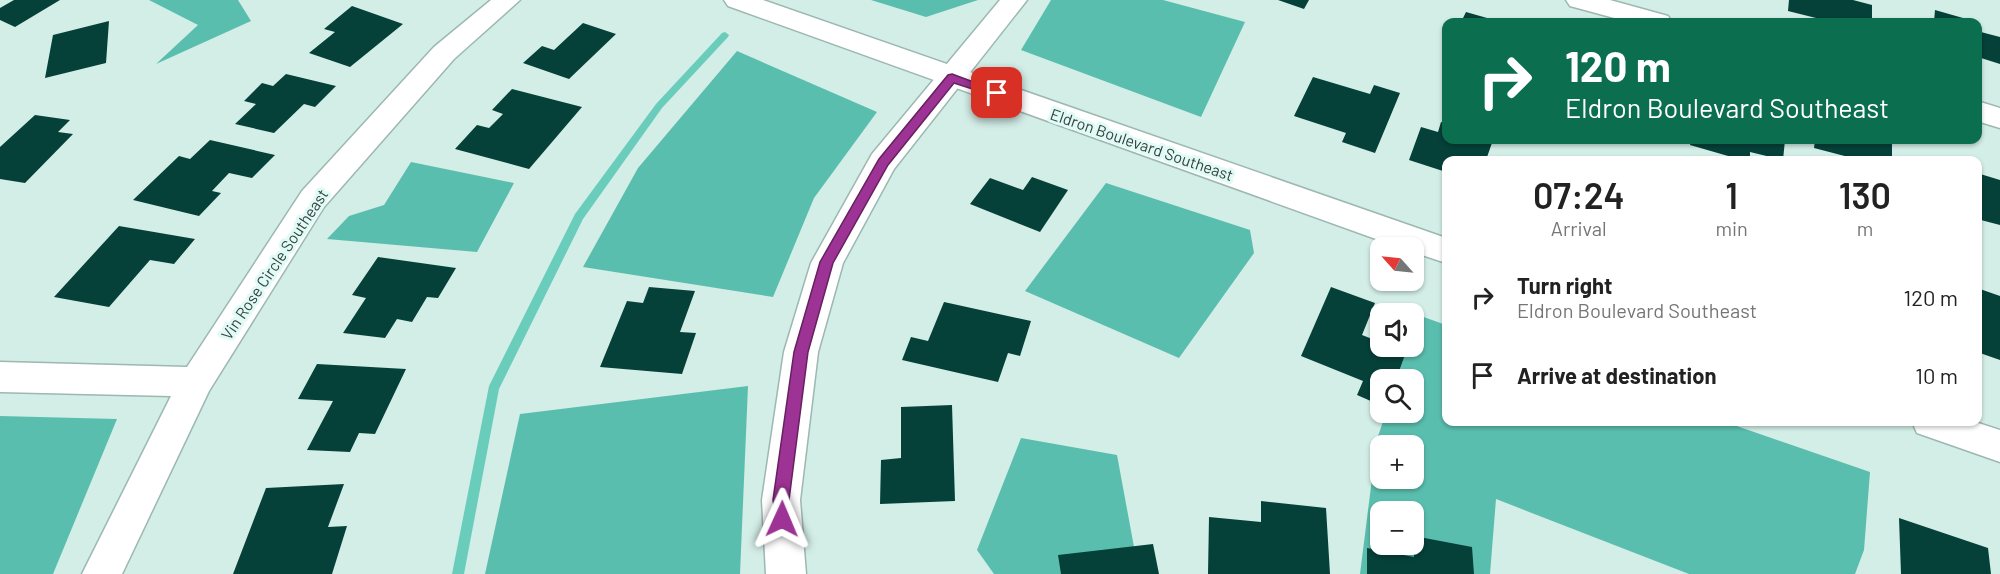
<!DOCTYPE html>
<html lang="en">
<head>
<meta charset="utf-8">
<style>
  body { margin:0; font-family:Barlow,sans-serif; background:#f2f2f2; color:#222; height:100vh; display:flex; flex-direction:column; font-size:22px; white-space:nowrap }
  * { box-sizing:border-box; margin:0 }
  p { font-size:20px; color:#767676 }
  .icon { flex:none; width:33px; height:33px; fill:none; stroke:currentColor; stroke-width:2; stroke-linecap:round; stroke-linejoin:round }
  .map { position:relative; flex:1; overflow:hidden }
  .details { position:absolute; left:1442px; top:156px; width:540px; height:270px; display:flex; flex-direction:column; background:#fff; border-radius:12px; box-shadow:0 2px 4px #0004 }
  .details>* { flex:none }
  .top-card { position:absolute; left:1442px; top:18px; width:540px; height:126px; border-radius:12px; box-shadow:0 2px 4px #0004; background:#0b6e4f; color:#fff; overflow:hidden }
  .needle { width:39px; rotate:297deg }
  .fabs { position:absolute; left:1370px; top:237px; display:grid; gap:12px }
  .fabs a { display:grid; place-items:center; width:54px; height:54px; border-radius:12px; background:#fff; box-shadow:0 2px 4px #0004; font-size:30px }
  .pin { position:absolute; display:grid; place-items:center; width:51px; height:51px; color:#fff; margin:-26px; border-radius:12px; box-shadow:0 3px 9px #0006 }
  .me { position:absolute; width:66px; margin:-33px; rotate:1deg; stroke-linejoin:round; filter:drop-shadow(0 0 4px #0008) }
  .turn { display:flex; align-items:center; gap:21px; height:126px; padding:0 24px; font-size:27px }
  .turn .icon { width:78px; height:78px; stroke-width:2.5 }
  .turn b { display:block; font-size:42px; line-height:51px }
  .eta { display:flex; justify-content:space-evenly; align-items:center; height:102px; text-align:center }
  .eta b { font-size:36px; font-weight:600; line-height:42px }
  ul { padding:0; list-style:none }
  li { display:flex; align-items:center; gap:18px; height:78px; padding:0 24px }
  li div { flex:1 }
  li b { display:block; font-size:22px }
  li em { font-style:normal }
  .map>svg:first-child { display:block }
  .forest { fill:#5abeae; fill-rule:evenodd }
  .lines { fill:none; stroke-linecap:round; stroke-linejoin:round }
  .stream { fill:#6acdbc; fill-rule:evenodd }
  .building { fill:#054139 }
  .street-casing { stroke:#9db7b1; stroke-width:3 }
  .secondary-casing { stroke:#9db7b1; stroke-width:3 }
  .street { fill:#fff; fill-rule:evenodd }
  .secondary { fill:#fff; fill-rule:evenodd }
  .route { fill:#9d3394; stroke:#662160; stroke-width:1.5 }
  .labels { text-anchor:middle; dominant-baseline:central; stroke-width:6; stroke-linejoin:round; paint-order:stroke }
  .street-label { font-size:16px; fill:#353f3d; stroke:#e0faf5 }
</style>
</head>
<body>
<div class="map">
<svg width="2000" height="574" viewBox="0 0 2000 574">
  <rect width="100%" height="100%" fill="#d3ede7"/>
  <path class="forest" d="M149,0H238L251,21L156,64L198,25Z
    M871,0H978L926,17Z
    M1051,0H1163L1245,22L1201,117L1021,50Z
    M737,51L877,112L814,198L773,297L583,267L638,168Z
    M411,162L514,183L477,252L327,239L349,216L384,205Z
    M1106,183L1250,230L1254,253L1179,358L1025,291Z
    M1418,315L1446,325V422H1725L1870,472L1864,550L1855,574H1689L1496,499L1490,574H1360L1377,439L1386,413L1413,412V380L1397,379L1407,347L1413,346V329ZM1380,446H1413V478H1380ZM1380,512H1413V544H1380Z
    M748,386L740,574H485L520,414Z
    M0,416L117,419L53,574H0Z
    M1021,438L1117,455L1139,574H994L977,550Z"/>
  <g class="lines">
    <path class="stream" d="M725,32L729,35L728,37L662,108L583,219L499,389L464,574H452L489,386L575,214L656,104L722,33Z"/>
  </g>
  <path class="building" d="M14,0H60L15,27L0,20V8Z
    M1278,0H1309L1304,9Z
    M1789,0H1853L1872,5V22H1832L1788,11Z
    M352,6L403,24L350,67L309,53L335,32L324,29Z
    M1935,10L1977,22H1934Z
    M1466,12L1501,22H1461Z
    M109,21L106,63L45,78L53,35Z
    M583,23L616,34L569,79L523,63L542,46L554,50Z
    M1977,31L2000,37V64L1981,58V68L1977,67Z
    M286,74L336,86L315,107L304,104L274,133L235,124L256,104L244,101L262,83L273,86Z
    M1313,77L1370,94L1374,85L1400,93L1375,153L1342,142L1346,133L1294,116Z
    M512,89L582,107L529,169L455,149L477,125L489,128L503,114L492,110Z
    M35,115L70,120L58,132L73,134L25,183L0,179V147Z
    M1441,122L1446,123V140H1493L1486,160H1446V172L1409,160L1421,127L1438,132Z
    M210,140L275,155L252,178L229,173L212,191L221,193L199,216L133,200L179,156L190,159Z
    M1691,140H1785L1783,160L1750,152V160H1742L1690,145Z
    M1815,140H1892V160H1860L1814,148Z
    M1977,173L2000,180V225L1977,219Z
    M1032,177L1068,190L1040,232L970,204L990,178L1023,190Z
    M119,226L195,239L174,264L150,260L109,307L54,297Z
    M378,257L456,268L438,298L427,297L412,322L397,319L385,338L343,333L366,298L352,295Z
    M649,287L695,291L680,332L696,333L682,374L600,367L627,301L643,303Z
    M1331,287L1375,303L1362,335L1380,342V346H1392L1406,352L1396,380H1380V405L1357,395L1363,381L1301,356Z
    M1977,288L2000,296V360L1977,352Z
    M944,302L1031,321L1020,356L1008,353L998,382L902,360L911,337L928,341Z
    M317,364L406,369L375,434L359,433L350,452L307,450L333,401L298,399Z
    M952,405L955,501L880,504L881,460L901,458V407Z
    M344,484L328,527L347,526L332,574H233L266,488Z
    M1261,501L1326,508L1330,574H1208L1209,517L1261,522Z
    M1899,518L1988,548L1991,574H1901Z
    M1414,536L1472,547L1474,574H1367V548L1414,557Z
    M1153,544L1159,574H1061L1058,555Z"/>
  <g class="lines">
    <g class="street-casing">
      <path id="street" d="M491,0H520L454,59L324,207L209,391L122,574H82L171,396L0,392V362L187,367L302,191L434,47Z
        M1000,0H1027L894,169L843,263L818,352L800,500L806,574H766L762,500L784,352L811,263L872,154Z
        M1566,0H1610L1668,16L1672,22H1629L1570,6Z
        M1977,101L2000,108V128L1977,121Z"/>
    </g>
    <g class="secondary-casing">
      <path id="secondary" d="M724,0H763L1446,238V263L1413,252V248H1401L728,6Z
        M1912,422H1975L2000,430V462L1917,433Z"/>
    </g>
    <use href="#street" class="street"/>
    <use href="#secondary" class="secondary"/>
  </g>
  <path class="route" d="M952,74L1003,93L997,97L954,83L888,165L833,263L808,352L789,500L788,524L782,526L777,524L773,500L794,352L820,262L879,159L948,75Z"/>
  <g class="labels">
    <g class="street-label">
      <text transform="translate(1142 144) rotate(19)">Eldron Boulevard Southeast</text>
      <text transform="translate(274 264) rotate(-56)">Vin Rose Circle Southeast</text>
    </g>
  </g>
</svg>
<div class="fabs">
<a><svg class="needle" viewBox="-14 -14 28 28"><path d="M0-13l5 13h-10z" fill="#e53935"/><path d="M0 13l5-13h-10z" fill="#767676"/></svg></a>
<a><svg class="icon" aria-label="sound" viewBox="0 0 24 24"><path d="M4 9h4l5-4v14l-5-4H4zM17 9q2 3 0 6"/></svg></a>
<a><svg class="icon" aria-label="search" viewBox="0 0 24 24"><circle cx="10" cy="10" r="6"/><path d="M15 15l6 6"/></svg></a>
<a>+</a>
<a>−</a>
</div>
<div class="pin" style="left:997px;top:93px;background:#d93025"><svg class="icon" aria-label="arrive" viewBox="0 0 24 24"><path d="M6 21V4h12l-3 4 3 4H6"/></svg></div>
<svg class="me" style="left:782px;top:519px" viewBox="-20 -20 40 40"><path d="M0-17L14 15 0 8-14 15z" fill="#9d3394" stroke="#fff" stroke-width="4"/></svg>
<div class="top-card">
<div class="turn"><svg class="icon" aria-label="right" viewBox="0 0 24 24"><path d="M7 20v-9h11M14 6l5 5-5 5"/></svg><div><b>120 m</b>Eldron Boulevard Southeast</div></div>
</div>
<section class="details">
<div class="eta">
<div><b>07:24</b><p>Arrival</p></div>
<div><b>1</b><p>min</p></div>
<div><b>130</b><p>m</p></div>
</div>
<ul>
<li><svg class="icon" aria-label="right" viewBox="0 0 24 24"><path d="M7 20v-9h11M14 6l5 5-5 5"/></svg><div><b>Turn right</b><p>Eldron Boulevard Southeast</p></div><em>120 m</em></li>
<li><svg class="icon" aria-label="arrive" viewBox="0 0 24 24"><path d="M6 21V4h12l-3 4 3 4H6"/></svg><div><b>Arrive at destination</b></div><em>10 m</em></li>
</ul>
</section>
</div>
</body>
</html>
